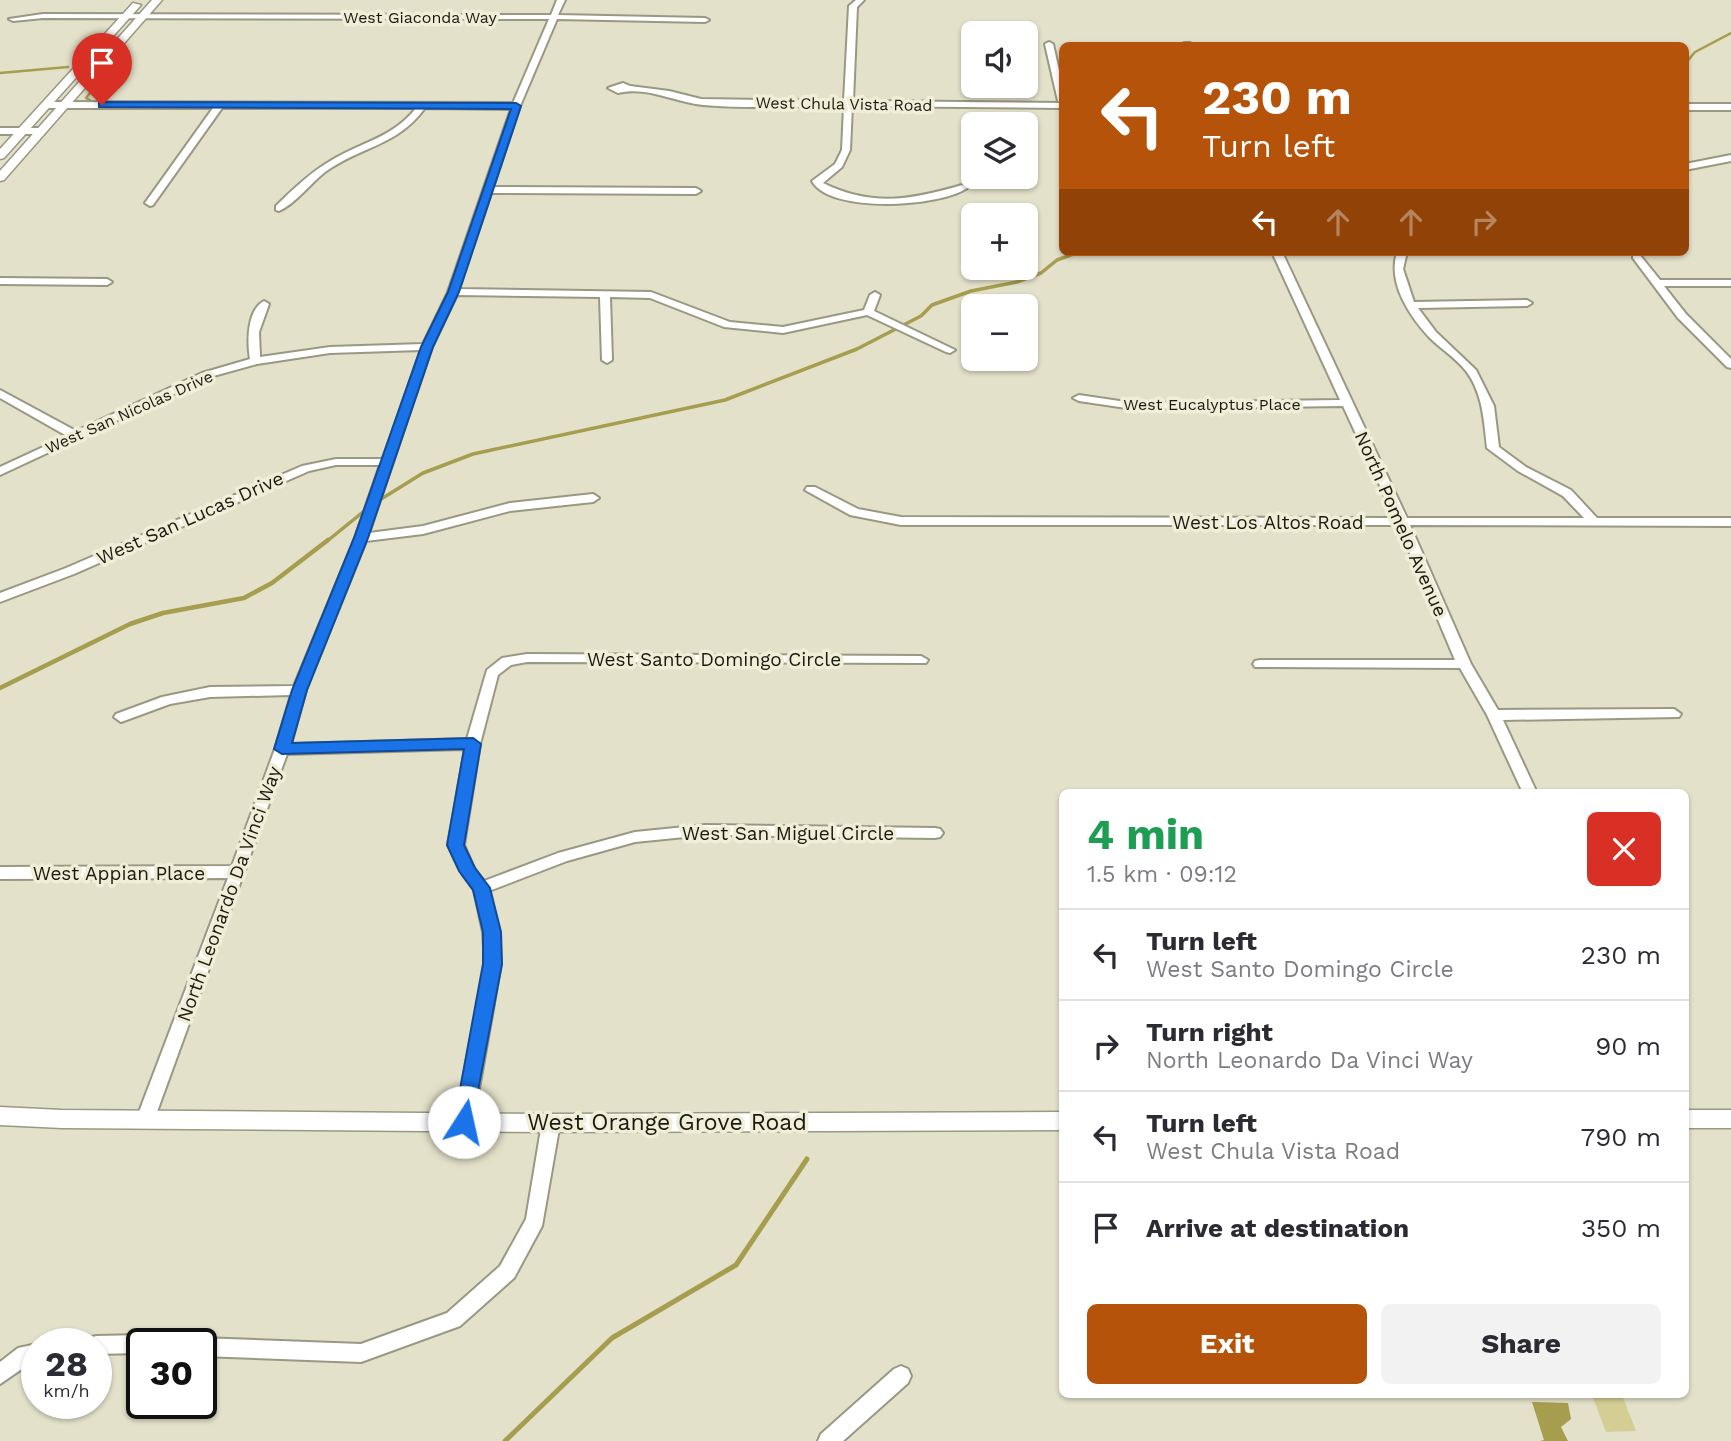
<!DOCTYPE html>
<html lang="en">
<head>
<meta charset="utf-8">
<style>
  body { margin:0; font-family:"Work Sans",sans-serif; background:#f2f2f3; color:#2b2b33; height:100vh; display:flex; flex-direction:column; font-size:26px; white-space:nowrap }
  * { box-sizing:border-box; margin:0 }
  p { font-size:23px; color:#7c7c81 }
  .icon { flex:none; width:38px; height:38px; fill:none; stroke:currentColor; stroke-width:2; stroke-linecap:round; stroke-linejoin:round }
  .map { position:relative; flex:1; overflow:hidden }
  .sheet { position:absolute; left:1059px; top:789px; width:630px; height:609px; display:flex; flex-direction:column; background:#fff; border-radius:10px; box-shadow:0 2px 5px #0004 }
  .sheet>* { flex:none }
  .hud { position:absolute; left:1059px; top:42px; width:630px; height:214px; border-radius:10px; box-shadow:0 2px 5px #0004; background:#b45309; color:#fff; overflow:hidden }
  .buttons { position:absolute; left:961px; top:21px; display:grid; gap:14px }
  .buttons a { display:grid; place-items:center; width:77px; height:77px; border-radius:10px; background:#fff; box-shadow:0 2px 5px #0004; font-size:35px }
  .speed { position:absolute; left:21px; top:1328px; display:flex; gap:14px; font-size:35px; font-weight:700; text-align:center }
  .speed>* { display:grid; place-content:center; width:91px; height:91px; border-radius:50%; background:#fff; box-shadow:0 2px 5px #0004; line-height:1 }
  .speed small { font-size:18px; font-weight:400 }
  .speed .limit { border:4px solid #111; border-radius:10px; background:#fff; color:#111 }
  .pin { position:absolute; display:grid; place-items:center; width:60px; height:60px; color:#fff; margin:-72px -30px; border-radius:50% 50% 50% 0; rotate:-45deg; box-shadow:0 0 7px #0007 }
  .pin .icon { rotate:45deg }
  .me { position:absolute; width:77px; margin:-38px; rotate:10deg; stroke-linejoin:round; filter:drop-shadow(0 0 5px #0008) }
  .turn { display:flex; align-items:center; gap:24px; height:147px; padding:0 28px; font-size:32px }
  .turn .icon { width:91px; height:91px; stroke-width:2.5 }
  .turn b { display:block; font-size:49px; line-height:60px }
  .lanes { display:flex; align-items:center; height:66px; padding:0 28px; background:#0003; justify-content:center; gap:35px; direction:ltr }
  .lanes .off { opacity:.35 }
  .round { display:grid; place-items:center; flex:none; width:74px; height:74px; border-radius:10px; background:#f2f2f3 }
  .headline { display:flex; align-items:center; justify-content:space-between; height:119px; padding:0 28px }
  h1 { font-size:42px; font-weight:700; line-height:52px; color:#1e9e55 }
  .cta { display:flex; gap:14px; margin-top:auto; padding:14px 28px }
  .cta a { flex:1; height:80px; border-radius:10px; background:#b45309; color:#fff; font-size:28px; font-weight:700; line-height:80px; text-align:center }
  .cta a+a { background:#f2f2f3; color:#2b2b33 }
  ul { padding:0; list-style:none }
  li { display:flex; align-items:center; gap:21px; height:91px; padding:0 28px; border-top:2px solid #e1e1e2 }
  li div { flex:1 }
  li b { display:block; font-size:26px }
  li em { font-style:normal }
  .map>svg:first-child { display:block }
  .green { fill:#d4ce95 }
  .water { fill:#a69d4e }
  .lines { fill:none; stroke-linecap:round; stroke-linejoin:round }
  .stream-far3 { stroke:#a69d4e; stroke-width:2.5 }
  .stream-far2 { stroke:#a69d4e; stroke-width:3.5 }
  .stream-far1 { stroke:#a69d4e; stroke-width:4.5 }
  .stream { stroke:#a69d4e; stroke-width:5 }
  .minor-casing { stroke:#9a9882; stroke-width:4 }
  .major-casing { stroke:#9a9882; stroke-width:3 }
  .minor { fill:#fff; fill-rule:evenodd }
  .major { fill:#fff; fill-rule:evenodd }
  .route { fill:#1a73e8; stroke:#114b97; stroke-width:2 }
  .labels { text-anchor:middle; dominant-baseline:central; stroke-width:7; stroke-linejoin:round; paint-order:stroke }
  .far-street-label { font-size:16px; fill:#1a1911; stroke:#f0eed6 }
  .street-label { font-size:19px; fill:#1a1911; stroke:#f0eed6 }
  .near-street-label { font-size:23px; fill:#1a1911; stroke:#f0eed6 }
</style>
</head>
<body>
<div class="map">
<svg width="1731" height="1441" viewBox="0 0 1731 1441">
  <rect width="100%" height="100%" fill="#e3e1c9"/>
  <path class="green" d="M1592,1395H1622L1636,1431L1606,1432Z"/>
  <path class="water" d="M1532,1402L1568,1403L1571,1419L1561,1427L1568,1441H1540L1544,1440Z"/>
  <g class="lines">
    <path class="stream-far3" d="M115,61L124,60
      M1685,64L1695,52L1731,33
      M0,73L68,67
      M90,100L86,98L110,69"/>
    <path class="stream-far2" d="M378,501L423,473L473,454L725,400L857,349L921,316L932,305L971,291L1017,282L1041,273L1057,260L1079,252
      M326,542L368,508"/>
    <path class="stream-far1" d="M0,688L130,624L163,613L244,598L272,583L328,540"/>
    <path class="stream" d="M505,1441L612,1338L736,1265L807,1159"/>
    <g class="minor-casing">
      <path id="minor" d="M557,0H565L558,15L705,18L709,20L705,22L557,19L520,106L493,187L696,188L701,191L696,194L491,193L459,289L651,292L730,322L783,327L864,310L870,295L875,292L880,295L874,311L955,350L950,353L946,352L867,315L783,333L724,327L650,298L610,297L612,360L607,363L602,360L600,297L457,295L432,347L369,533L423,526L510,503L593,494L599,498L593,502L510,511L423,534L366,541L306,690L291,744L467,739L487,670L502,658L527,654L921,656L928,660L926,663L527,662L511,665L498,675L480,744L464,845L474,868L484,881L558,853L635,832L705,825L935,828L940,829L943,833L940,837L935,838L705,835L635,842L567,861L489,891L499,932L501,964L473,1123L470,1128L464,1130L458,1128L455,1123L485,964L483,932L474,890L463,875L448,845L465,749L287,754L154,1120L151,1125L145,1127L139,1125L136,1120L228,878L0,879V867L232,866L275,749L291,695L210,697L170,704L121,722L114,717L116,714L162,697L210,687L294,686L355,538L380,465H336L309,471L74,574L0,602V593L66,568L302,466L336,459H383L421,350L330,353L257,364L210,377L0,475V467L67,436L0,398V390L76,431L202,373L250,359C247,342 247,310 264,301L269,304L259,332L260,357L330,347L423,344L448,292L511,109L425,108C396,147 361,146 325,172C310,184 296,203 279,211L276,210V206C293,189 311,172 332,160C362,142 394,137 416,108H222L153,205L150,206L145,203L213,108H46L42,105L46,102L513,103L549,19L43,18L13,21L9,19L43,14L551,15Z
        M856,0H864L857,7L853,101L1062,103L1058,101L1045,44L1049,42L1053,44L1062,84V108L852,106L850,150L842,167L823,183C872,207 911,200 962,185L967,188C940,207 830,214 812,181L835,164L842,150L844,106C797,106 749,109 703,105C674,102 647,86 618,93L608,88L623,83L630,86L669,91L701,99L844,101L849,6Z
        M1184,43H1190L1191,46H1183Z
        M1685,104H1731V110H1685Z
        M0,128H42L46,131L42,134H0Z
        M1731,155V161L1685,170V164Z
        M1272,252H1282L1407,518H1584L1563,496L1518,471L1487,448C1484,422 1483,393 1466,371C1456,358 1441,349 1430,338C1410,317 1389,285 1396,256L1401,253L1406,256L1403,269L1414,302L1527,300L1532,303L1527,306L1418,308L1436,332L1476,370L1494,406L1499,447L1526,467L1571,490L1597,518H1731V526L1410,525L1471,664L1498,710L1674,709L1681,714L1679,717L1503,720L1537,793H1523L1487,715L1460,668L1255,667L1253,664L1255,661L1260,660H1455L1398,525H901L850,515L805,490L807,487H815L858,509L901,517L1395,518L1343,406L1133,409L1079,401L1073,398L1079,395L1133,403L1340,400Z
        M1633,254H1639L1660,280H1731V286H1664L1686,314L1731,359V368L1727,367L1678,318L1633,258Z
        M0,278L107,279L112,282L107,285L0,284Z
        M551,1116L557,1118L560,1123L542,1226L514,1278L460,1326L361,1362L201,1356V1344H192L194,1340L201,1338L361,1344L447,1313L500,1266L526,1219L542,1123L545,1118Z
        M142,1335L149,1337L152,1344H142V1353L96,1354V1344H87L89,1338L96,1336Z
        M37,1344V1362L29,1364L0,1384V1362L18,1348Z
        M901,1366L908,1369L911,1376L908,1383L843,1441H818L821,1434L894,1369Z"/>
    </g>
    <g class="major-casing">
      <path id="major" d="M152,0H162L4,180L0,181V171Z
        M133,3L141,5L4,158L0,159V149Z
        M0,1107L62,1110L551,1114L1062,1112V1130L551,1132L62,1128L0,1125Z
        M1685,1110H1731V1128H1685Z"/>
    </g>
    <use href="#minor" class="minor"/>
    <use href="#major" class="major"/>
  </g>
  <path class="route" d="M102,102L516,103L521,106L459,292L433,347L368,538L307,690L292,743L473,738L481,744L464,845L475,868L490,888L501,932L502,964L471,1128L464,1131L457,1128L454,1122L483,964V932L473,890L459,871L447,845L464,749L282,754L274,749L292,690L354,538L421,347L448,292L511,109L99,107V103Z"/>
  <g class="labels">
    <g class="far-street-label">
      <text x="420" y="17">West Giaconda Way</text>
      <text transform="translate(844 104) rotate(1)">West Chula Vista Road</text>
      <text x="1212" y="404">West Eucalyptus Place</text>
      <text transform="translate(129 412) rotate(-24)">West San Nicolas Drive</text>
    </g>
    <g class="street-label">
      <text transform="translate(190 518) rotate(-24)">West San Lucas Drive</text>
      <text x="1268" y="522">West Los Altos Road</text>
      <text transform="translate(1401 524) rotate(66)">North Pomelo Avenue</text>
      <text x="714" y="659">West Santo Domingo Circle</text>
      <text x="788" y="833">West San Miguel Circle</text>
      <text x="119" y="873">West Appian Place</text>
      <text transform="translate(229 894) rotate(-70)">North Leonardo Da Vinci Way</text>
    </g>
    <g class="near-street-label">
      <text x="667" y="1122">West Orange Grove Road</text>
    </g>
  </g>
</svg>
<div class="buttons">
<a><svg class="icon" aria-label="sound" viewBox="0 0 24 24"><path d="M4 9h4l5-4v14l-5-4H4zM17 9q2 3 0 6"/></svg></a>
<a><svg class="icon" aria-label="layers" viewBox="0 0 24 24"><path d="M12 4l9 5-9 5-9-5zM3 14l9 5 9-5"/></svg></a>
<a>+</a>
<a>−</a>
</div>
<div class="speed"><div>28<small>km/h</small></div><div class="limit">30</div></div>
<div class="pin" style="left:102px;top:105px;background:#d93025"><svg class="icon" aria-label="arrive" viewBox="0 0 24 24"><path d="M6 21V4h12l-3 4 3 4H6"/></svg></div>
<svg class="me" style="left:464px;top:1122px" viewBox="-20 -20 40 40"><circle r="19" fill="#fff"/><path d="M0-13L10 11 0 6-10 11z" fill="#1a73e8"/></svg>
<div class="hud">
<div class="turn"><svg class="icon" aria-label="left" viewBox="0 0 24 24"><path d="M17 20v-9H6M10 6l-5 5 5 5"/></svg><div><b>230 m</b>Turn left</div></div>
<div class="lanes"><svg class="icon" aria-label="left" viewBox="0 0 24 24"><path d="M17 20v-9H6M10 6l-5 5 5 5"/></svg><svg class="icon off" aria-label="ahead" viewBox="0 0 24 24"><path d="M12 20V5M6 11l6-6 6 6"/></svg><svg class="icon off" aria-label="ahead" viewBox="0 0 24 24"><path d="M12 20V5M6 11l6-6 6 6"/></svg><svg class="icon off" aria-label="right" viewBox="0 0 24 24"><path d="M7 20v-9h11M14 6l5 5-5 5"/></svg></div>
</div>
<section class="sheet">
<div class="headline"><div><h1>4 min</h1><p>1.5 km · 09:12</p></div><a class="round" style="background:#d93025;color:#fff"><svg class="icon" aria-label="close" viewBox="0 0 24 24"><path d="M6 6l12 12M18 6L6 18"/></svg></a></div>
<ul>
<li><svg class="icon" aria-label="left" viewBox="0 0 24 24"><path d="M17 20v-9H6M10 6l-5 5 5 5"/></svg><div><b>Turn left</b><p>West Santo Domingo Circle</p></div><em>230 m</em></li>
<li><svg class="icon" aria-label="right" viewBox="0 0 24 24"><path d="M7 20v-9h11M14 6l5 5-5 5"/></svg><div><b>Turn right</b><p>North Leonardo Da Vinci Way</p></div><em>90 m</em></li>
<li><svg class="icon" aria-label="left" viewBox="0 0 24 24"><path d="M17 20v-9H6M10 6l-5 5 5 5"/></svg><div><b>Turn left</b><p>West Chula Vista Road</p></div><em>790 m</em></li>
<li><svg class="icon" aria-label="arrive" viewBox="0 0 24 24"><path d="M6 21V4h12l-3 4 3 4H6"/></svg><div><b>Arrive at destination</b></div><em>350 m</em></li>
</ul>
<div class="cta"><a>Exit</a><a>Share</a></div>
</section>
</div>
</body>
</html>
